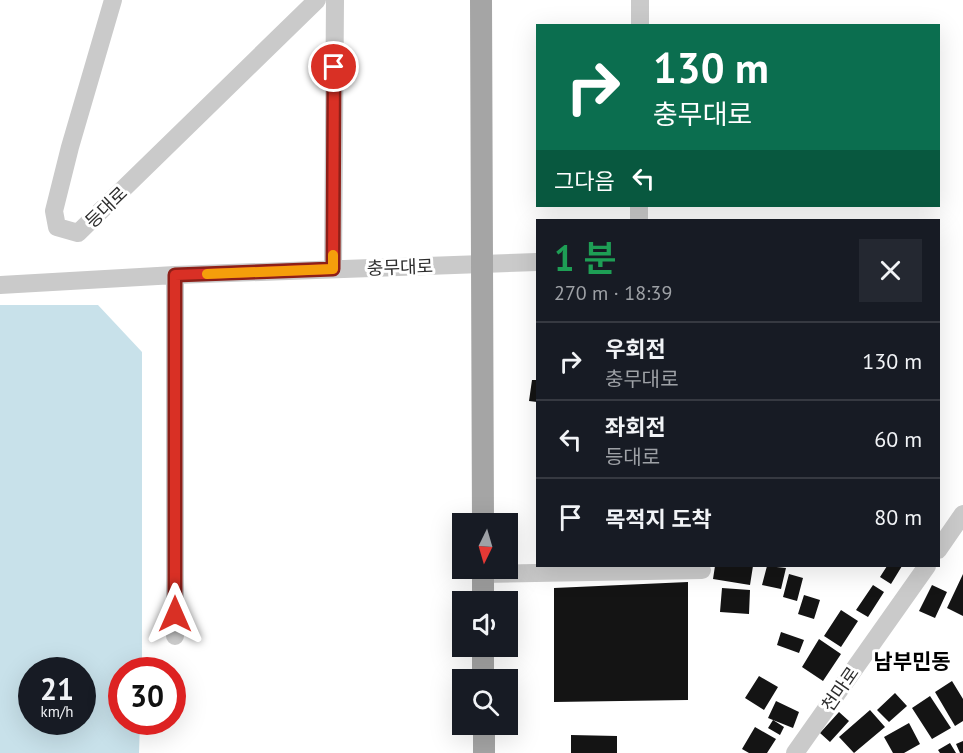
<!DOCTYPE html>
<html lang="ko">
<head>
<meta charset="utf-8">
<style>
  body { margin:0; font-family:"PT Sans","Noto Sans KR",sans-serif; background:#242831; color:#f1f3f6; height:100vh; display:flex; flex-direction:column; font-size:22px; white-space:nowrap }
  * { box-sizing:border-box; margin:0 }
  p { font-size:20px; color:#9ea1a6 }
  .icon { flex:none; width:33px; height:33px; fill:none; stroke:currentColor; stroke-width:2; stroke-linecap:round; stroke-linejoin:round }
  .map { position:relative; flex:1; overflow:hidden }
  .panel { position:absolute; left:536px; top:219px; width:404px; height:348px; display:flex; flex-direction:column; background:#171b24; border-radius:0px; box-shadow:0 6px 24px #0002 }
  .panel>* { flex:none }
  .hud { position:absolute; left:536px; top:24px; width:404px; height:183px; border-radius:0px; box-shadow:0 6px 24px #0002; background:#0b6e4f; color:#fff; overflow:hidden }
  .needle { width:39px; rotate:185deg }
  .buttons { position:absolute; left:452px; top:513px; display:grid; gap:12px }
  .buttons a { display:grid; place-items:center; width:66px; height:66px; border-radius:0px; background:#171b24; box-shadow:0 6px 24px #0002; font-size:30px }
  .speed { position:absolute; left:18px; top:657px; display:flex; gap:12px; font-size:30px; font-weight:700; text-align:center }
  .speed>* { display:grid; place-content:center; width:78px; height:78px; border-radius:50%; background:#171b24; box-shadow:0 6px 24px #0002; line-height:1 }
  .speed small { font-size:15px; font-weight:400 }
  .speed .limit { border:9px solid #d22; background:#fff; color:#111 }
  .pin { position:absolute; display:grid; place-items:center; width:51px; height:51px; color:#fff; margin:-26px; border:3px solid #fff; border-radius:50%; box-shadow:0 2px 6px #0007 }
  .me { position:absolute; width:66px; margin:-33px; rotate:0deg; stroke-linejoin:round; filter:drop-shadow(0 0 4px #0008) }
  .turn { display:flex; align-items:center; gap:21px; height:126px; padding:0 18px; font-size:27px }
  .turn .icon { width:78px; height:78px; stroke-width:2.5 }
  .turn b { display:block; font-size:42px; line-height:51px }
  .then { display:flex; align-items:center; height:57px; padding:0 18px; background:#0003; gap:12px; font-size:22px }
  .round { display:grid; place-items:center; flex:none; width:63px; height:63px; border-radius:0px; background:#242831 }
  .headline { display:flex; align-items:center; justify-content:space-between; height:102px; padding:0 18px }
  h1 { font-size:36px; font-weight:600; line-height:45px; color:#1e9e55 }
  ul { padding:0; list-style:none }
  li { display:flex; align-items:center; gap:18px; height:78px; padding:0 18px; border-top:2px solid #363941 }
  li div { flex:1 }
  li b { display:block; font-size:22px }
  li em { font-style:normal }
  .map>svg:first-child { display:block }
  .water { fill:#c8e1ea; fill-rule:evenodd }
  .building { fill:#141414 }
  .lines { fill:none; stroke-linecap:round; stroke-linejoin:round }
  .minor { stroke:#cacaca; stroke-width:18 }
  .major { stroke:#a5a5a5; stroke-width:22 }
  .route-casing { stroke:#8d1f18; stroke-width:15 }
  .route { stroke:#d93025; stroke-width:10 }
  .slow { stroke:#f59e0b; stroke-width:10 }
  .labels { text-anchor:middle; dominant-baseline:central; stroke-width:6; stroke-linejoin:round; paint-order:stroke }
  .street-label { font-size:18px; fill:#2d2d2d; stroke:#fff }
  .quarter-label { font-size:21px; font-weight:bold; fill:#000; stroke:#fff }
</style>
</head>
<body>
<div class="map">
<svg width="963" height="753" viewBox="0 0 963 753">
  <rect width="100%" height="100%" fill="#fff"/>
  <path class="water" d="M0,305H98L142,352V670H122V722H140L139,753H0ZM32,670H82V722H32Z"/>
  <path class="building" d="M532,380H537V402L529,401Z
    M715,566H753L750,585L713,579Z
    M767,566L786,568L781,589L762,585Z
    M887,566H902L891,584L880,577Z
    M789,574L803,578L797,601L783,597Z
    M963,574V616L947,608Z
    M688,582V700L554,702V588Z
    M873,585L884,592L868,617L856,610Z
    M932,585L947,592L935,618L919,611Z
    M722,588L750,590L749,614L720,612Z
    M804,595L820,600L814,619L798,614Z
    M841,610L858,621L841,647L824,636Z
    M781,632L804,640L799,653L777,645Z
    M819,639L841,654L823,681L802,667Z
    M759,676L778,687L764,710L745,698Z
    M952,681L963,699V721L955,726L935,692Z
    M895,693L907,706L889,722L877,710Z
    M930,696L951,728L932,739L912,708Z
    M776,701L799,712L793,728L768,718Z
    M870,710L885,727L854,753L839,737Z
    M839,712L849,721L830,742L820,733Z
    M773,720L784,727L780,735L768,728Z
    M909,723L920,744L904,753H893L884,737Z
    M755,727L776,739L767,753H749L742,749Z
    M571,735L617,736V753H571Z
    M963,741V753H960L956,744Z
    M950,743L956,753H940L938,750Z"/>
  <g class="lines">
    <path class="minor" d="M113,0L70,147L54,211L57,227L78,233L317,0
      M640,26V0
      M639,220V206
      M333,269L335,0
      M175,275V636
      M0,285L175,275L537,262
      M938,550L963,514
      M483,574L702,570
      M795,753L927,566"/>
    <path class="major" d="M481,0L483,524
      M483,568V602
      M483,646V680
      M484,724V753"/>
  </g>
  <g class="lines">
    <g class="route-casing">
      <path id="route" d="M175,614V275L333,269L334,67"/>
    </g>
    <use href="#route" class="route"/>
    <path class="slow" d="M207,274L333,269V255"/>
  </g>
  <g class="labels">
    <g class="street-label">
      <text transform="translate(106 207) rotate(-44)">등대로</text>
      <text transform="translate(400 267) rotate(-2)">충무대로</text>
      <text transform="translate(840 689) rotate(-55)">천마로</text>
    </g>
    <g class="quarter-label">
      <text x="912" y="661">남부민동</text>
    </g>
  </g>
</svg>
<div class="buttons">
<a><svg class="needle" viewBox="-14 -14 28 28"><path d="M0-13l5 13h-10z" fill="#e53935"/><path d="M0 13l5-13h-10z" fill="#9ea1a6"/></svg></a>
<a><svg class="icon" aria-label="sound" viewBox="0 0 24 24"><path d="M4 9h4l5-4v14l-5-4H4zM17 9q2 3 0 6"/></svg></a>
<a><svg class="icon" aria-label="search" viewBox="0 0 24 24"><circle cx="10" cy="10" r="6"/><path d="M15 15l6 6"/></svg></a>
</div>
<div class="speed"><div>21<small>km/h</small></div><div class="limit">30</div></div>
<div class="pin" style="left:334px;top:67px;background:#d93025"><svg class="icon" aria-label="arrive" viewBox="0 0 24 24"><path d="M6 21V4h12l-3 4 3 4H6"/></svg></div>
<svg class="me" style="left:175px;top:614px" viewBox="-20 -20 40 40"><path d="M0-17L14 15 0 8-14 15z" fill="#d93025" stroke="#fff" stroke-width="4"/></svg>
<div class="hud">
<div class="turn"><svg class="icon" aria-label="right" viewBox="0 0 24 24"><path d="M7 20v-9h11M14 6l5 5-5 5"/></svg><div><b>130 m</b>충무대로</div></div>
<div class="then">그다음<svg class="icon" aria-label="left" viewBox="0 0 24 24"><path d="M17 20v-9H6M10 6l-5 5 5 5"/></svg></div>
</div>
<section class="panel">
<div class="headline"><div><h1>1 분</h1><p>270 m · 18:39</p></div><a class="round"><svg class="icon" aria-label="close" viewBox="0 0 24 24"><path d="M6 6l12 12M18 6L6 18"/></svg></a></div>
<ul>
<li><svg class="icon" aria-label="right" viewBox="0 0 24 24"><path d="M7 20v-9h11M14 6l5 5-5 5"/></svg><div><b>우회전</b><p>충무대로</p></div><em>130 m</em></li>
<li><svg class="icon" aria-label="left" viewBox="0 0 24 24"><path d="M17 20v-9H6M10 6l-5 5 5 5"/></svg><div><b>좌회전</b><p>등대로</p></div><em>60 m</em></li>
<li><svg class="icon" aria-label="arrive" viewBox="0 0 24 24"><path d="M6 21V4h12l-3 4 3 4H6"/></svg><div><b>목적지 도착</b></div><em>80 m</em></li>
</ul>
</section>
</div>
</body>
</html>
